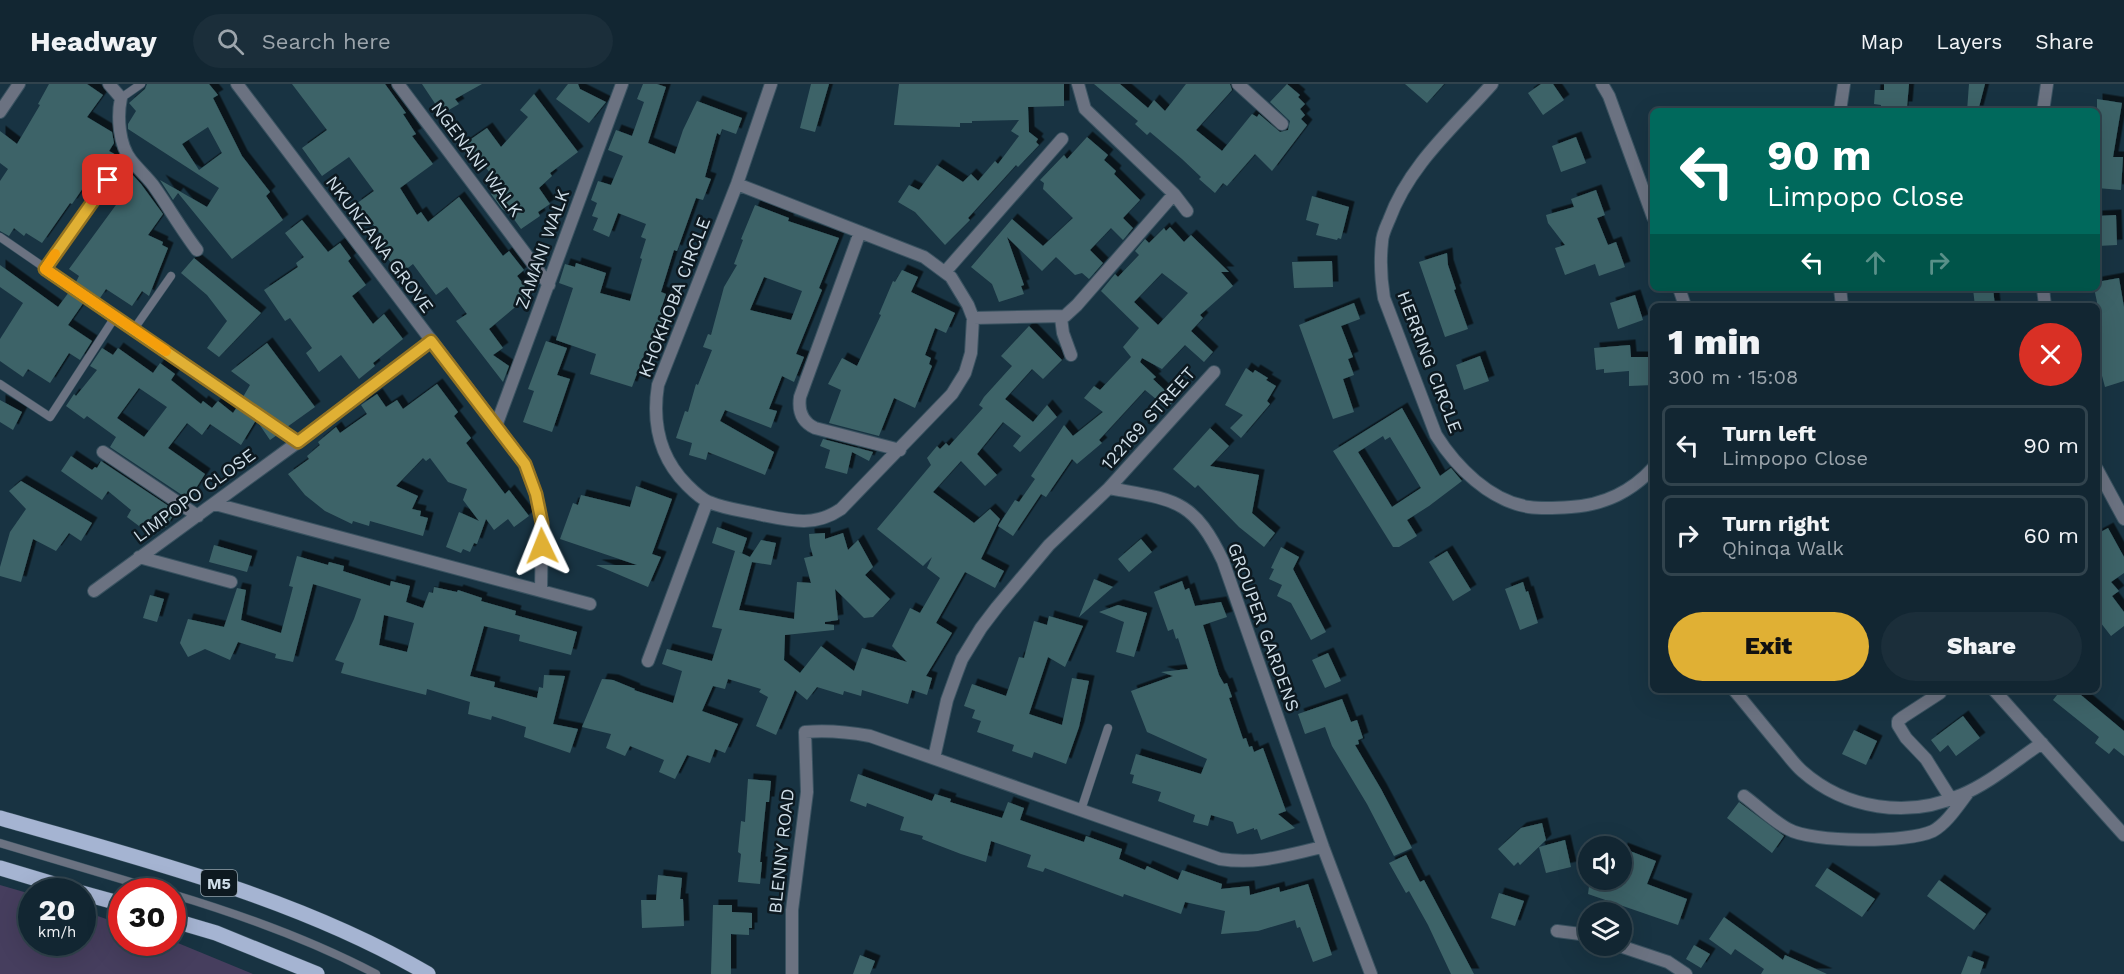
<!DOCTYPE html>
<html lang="en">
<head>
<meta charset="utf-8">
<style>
  body { margin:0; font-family:"Work Sans",sans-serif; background:#1b2e3a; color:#f1f3f6; height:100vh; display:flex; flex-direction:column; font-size:22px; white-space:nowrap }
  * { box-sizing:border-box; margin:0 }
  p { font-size:20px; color:#9ca5ac }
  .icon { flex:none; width:33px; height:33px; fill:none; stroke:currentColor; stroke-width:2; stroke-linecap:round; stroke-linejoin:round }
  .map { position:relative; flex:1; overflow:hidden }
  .details { position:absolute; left:1650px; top:219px; width:450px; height:390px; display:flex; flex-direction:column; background:#122632; border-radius:9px; box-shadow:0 6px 24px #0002,0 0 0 2px #31434d }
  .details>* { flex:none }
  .hud { position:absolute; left:1650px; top:24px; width:450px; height:183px; border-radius:9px; box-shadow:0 6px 24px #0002,0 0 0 2px #31434d; background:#00695c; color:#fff; overflow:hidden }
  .fabs { position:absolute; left:1578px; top:752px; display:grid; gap:12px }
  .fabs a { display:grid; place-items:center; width:54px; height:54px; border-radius:50%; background:#122632; box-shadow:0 6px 24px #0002,0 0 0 2px #31434d; font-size:30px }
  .speed { position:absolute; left:18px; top:794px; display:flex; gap:12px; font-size:30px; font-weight:700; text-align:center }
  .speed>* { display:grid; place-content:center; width:78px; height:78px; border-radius:50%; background:#122632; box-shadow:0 6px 24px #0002,0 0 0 2px #31434d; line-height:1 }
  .speed small { font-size:15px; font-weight:400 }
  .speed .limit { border:9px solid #d22; background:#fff; color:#111 }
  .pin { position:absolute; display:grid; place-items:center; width:51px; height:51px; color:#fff; margin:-26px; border-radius:12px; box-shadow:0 3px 9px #0006 }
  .me { position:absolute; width:66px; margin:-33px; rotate:358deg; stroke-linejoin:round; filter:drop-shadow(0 0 4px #0008) }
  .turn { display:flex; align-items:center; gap:21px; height:126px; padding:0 18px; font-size:27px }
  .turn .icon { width:78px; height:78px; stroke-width:2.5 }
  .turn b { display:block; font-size:42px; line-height:51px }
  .lanes { display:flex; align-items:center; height:57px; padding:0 18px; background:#0003; justify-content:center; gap:30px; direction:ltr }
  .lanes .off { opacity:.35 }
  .round { display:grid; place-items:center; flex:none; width:63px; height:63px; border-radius:32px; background:#1b2e3a }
  .headline { display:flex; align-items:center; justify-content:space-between; height:102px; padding:0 18px }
  h1 { font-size:36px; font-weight:800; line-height:45px }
  .button { display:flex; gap:12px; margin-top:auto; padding:12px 18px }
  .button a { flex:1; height:69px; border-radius:36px; background:#e0b034; color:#111; font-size:24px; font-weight:800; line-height:69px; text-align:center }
  .button a+a { background:#1b2e3a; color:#f1f3f6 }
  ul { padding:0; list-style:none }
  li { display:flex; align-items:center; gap:18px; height:81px; margin:0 12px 9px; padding:0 6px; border:3px solid #31434d; border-radius:9px }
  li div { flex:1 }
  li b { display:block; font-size:22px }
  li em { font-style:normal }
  header { display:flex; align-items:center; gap:36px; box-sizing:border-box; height:84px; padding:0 30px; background:#122632; border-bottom:2px solid #31434d }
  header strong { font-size:28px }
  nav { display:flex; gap:33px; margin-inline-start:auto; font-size:21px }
  .search { width:420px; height:54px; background:#1b2e3a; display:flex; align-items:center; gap:15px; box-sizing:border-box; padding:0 21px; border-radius:33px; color:#9ca5ac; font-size:22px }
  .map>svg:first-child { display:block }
  .green { fill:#463e5e }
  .building { fill:#3e6368; fill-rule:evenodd; filter:url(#shadow) }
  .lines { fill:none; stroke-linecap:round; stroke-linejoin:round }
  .service-casing { stroke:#395260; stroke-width:9 }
  .minor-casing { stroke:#395260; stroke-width:14 }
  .primary-casing { stroke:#395260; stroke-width:16 }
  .service { stroke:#6b7281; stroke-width:8 }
  .minor { stroke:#6b7281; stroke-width:12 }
  .primary { stroke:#a5b4d2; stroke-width:15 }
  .route-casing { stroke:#927222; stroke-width:15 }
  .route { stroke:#e0b034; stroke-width:10 }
  .slow { stroke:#f59e0b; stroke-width:10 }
  .labels { text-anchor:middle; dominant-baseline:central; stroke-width:5; stroke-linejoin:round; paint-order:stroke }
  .shield { fill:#0d1920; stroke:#94a2ab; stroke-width:1.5 }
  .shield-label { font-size:16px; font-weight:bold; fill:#cedde7 }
  .street-label { font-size:18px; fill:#cedde7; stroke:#0d1920 }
</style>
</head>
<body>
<header>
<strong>Headway</strong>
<div class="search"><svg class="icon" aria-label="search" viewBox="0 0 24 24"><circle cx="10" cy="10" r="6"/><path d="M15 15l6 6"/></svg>Search here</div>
<nav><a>Map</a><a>Layers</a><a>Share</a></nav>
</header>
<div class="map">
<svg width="2124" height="890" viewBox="0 0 2124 890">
  <defs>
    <filter id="shadow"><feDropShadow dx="5.5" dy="-5.5" stdDeviation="0" flood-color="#0009"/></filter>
  </defs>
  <rect width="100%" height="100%" fill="#183342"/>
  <path class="green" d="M0,801L31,810L32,858H82L83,827L121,840L122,858L173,857L253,890H0Z"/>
  <path class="building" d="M49,0H87L103,11L87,33L112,48L114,59L109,67L118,72L115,78L129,87L141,100L163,130L148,151L163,158L162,161L168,164L149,212L142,207L132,222L106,205L100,214L76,198L79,192L69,185L124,110L112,101L114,96L111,91L104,92L92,109L83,104L72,120L70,119L42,159L26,149L24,152L14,144L9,152L0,147V97L8,85L0,79V47L17,60L40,21L38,20Z
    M147,0H209L218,11L213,14L242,72L270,108L266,112L283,136L232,175L178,109L173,116L160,96L207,123L219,104L128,45V40L136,27L129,19L145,5ZM208,43L222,69L199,86L182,60Z
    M292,0H385L406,29L403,30L416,50L412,52L433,80L400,104L417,131L421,128L428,138L459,113L503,172L509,167L524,186L517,192L525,202L520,206L526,214L489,245L503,264L493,271L509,282L503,298L456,237L467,230L447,203L436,211L413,180L400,190L376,160L384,154L356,120L374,107L349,73L322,92L302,64L327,46Z
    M422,0H482L455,15L459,20L442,30Z
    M568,0H578L580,5L606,18L589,39L556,15Z
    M643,0H657L666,3L648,59L675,70L683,46L697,17L742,34L736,50L722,45L720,51L717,49L705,93L711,95L703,116L696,114L677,167L674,166L661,208L666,210L660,228L664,229L651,273L644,271L632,303L590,290L596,270L556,256L573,204L559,199L565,180L575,183L576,179L606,189L600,209L630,217L642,175L640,174L646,155L641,153L646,140L618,129L609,153L593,146L598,134L592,132L597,119L591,116L598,97L611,101L623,72L608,66L616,46L632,52L644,18L637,15Z
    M811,0H829L815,48L800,44Z
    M899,0H1064V22L1028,23L1029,48L1038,55L1036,58L1039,61L1018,83L1016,81L968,134L970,136L945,161L915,128L898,118L909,101L919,106L937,81L963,98L971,90L978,97L995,77L998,80L1019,52L1011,47L1019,36L972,37V39H960V43L894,41Z
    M1094,0H1120L1148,24L1154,16L1165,27L1186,0H1230L1232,6L1196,46L1222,67L1252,30L1257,33L1259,30L1280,48L1288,46L1290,37L1270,18L1287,0L1300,11L1298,13L1305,20L1300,25L1305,31L1301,35L1307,41L1272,87L1255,70L1227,102L1223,99L1215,109L1199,95L1201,93L1182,75L1150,48L1147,51L1135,40L1138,37Z
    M1405,0H1444L1427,19Z
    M1541,0H1553L1564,16L1543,31L1528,9Z
    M1884,0H1909L1907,23H1903V27H1881V21L1874,20L1875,6H1884Z
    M1969,0H1985L1978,27H1967Z
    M534,10L578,68L550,89L552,92L539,104L550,120L538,128L540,132L521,145L508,127L506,128L502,125L491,110L501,103L480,76L474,80L461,62L487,44L501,63L528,33L520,26Z
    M2097,15L2122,19L2113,73H2123L2121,106L2097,104Z
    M1087,53L1108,71L1104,76L1116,87L1114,90L1140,116L1123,134L1133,144L1123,156L1111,144L1090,166L1103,179L1089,195L1082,189L1075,191L1056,173L1042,187L1007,153L1024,201L1021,202L1024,210L999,218L992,200L971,183L1012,135L1043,162L1073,134L1043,105L1044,99L1040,96L1064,71L1067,75Z
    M1576,53L1586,79L1561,88L1552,62Z
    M1596,106L1605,131L1597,134L1608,161L1616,158L1625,183L1599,192L1595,180L1565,191L1555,164L1565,161L1548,139L1546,131L1574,123L1571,115Z
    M1312,112L1349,123L1341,155L1338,154L1337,156L1316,151L1319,140L1306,136Z
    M755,121L789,134L788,137L839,154L819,204L822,206L796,270L804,273L794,298L782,292L769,325L777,327L771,344L725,326L720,337L774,368L765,391L708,368L706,376L689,371L692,359L676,354L685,327L688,328L696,300L698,301L712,266L703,263L708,250L711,251L724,203L737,181L734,180L743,156L741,155ZM764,193L802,207L791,236L750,226Z
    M2116,131L2117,161L2097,162V132Z
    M302,136L328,168L340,159L351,174L348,177L366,201L352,212L373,240L384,230L403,255L373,279L375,282L359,295L341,271L319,288L306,269L312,264L290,234L285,237L264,206L298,183L296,179L304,173L285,149Z
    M1170,143L1184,158L1191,151L1229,188H1221L1233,202L1200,231L1203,234L1191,247L1213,268L1204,278L1185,261L1162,285L1142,274L1140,278L1156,293L1153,295L1175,316L1167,324L1145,306L1099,356L1102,359L1077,380L1072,375L1046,413L1041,410L1013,452L998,442L1015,416L1019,418L1035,395L1031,392L1064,341L1073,352L1103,328L1084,314L1094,302L1100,306L1131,273L1123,263L1139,244L1101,207L1115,190L1118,193L1139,171L1135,167L1145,155L1149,159L1164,144L1166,147ZM1162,189L1188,209L1158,241L1134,218Z
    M1447,169L1448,181L1456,205L1454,206L1468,245L1445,253L1419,178Z
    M194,174L261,229L219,273L207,264L227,237L207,211L181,189Z
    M1332,177L1333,203L1294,204L1292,178Z
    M0,181L58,223L69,208L84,218L68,241L92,257L80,276L69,269L50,299L28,285L23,293L0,277V255L23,219L0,203Z
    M902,186L918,193L911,208L955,229L946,249L935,244L925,271L931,274L929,280L932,282L915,324L894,314L879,352L829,339L841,306L828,300L842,274L857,282L881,231L879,230L893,197L895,198Z
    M2119,194L2124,223V297L2105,303L2101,288L2097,289V218L2094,204H2097V198Z
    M1993,204L1995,222H1975L1973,205Z
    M1635,211L1643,236L1618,245L1610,219Z
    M1354,219L1360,235L1341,242L1353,273L1348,275L1354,291L1343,295L1354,328L1333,335L1299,241Z
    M1029,242L1062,276L1043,295L1032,285L1005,315L1033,338L1047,321L1057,333L1020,368L1013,362L1021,352L1003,338L977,370L997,391L985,402L961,377L933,408L974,439L990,425L1000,435L981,475L1004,487L995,504L965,488L936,539L952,549L926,592L932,594L927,611L912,606L908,620L862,606L861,612L844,607L843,611L817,603L807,616L795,606L776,651L756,642L768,613L759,608L761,605L728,595L725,605L713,602L702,627L738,640L725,669L715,665L710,679L687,671L675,695L659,688L664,676L630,662L625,672L606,664L611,650L582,643L602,595L613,596L635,605L634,606L673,619L682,587L662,580L667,565L712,577L722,545L712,543L735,467L712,459L717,443L747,454L742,469L739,468L750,473L761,456L776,459L771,481L752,478L739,526L794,535L797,498L811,499L804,474L813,472L810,462L809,450L825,449V455L843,449L848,466L858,456L873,483L865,491L890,515L873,533L864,534L835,505L838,536L825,538V540L834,541V546L785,551L784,576L800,589L821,562L854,587L862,564L907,578L892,562L910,524L920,529L940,494L927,484L932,473L923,482L877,445L931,381L927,374L937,362L940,365L946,359L949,362L983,324L979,321L984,313L1012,282L1001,272Z
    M546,257L567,264L557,291L570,295L552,348L523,338L534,307L528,305Z
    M267,259L315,323L287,343L243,313L250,301L231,287Z
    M1630,261L1631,273H1653V301L1629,302V287L1604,289V285L1596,286L1594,264Z
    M102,264L113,271L118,264L153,289L160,279L175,290L171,296L201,320L203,317L212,324L218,317L233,329L237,323L256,336L241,361L210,340L202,351L187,339L168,364L205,390L191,412L188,409L185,413L110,363L116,353L87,332L84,335L66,322L74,310L76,312L97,286L90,282ZM139,304L167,323L144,353L117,334Z
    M1480,272L1489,297L1464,306L1456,281Z
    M1246,284L1253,289L1255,286L1268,294L1266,296L1276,302L1267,317L1270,320L1241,354L1230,344L1243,331L1225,321Z
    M437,300L458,328L454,332L471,354L466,359L505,410L509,406L529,432L514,443L508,435L494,446L486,435L477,460L474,459L470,468L463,465L461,469L446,463L459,428L479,437L463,416L467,405L448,398L430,374L426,377L423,374L396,402L418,412L412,425L421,427L420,432L428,434L423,452L370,437L369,442L353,437L352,440L325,427L305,411L288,390L309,375L307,372L320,361L318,358L336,343L340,349L367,330L361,321L377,310L386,323L397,316L403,325Z
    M0,316L22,328L13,346L0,338Z
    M1402,324L1440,392L1451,384L1462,397L1429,422L1407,436L1417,452L1399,463H1393L1333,367ZM1383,352L1385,356L1390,353L1421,404L1392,423L1358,368Z
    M257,337L277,351L270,356Z
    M1210,344L1229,362L1210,382L1259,391L1252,429L1275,449L1264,463L1239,443L1198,401L1195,404L1173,385Z
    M823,355L873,368L869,377L852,368L847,390L825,384L830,366L820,362Z
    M71,372L92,386L95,383L97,384L101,377L176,427L166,443L151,434L143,445L127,433L131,426L108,407L102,416L61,387Z
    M21,397L92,439L81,457L69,449L56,467L33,455L21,498L0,492V483L10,448L26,425L9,407Z
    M636,402L672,415L652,470L661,473L648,503L596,481H637L560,455L573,419L578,421L581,411L630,423Z
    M2108,444L2124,473V489L2111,498L2119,507L2112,512L2124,528V542L2111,552L2097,534V450Z
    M1141,455L1152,468L1129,488L1118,475Z
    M214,461L252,472L247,488L209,478Z
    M1281,463L1299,473L1293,485L1326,548L1311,556L1291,519L1277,512L1282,501L1269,495L1274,485L1271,484Z
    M1447,467L1471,506L1453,517L1429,478Z
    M297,472L328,481L329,478L344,482L343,487L390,502L391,497L410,502L406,518L423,524L429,508L433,509L434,503L457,508L458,506L482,514L481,517L516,527L515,531L577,548L571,571L519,557L520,551L484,542L470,592L495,598L494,603L537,614L539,603L543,604L544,591L565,592L553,640L578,645L570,669L524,653L526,643L492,632L491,636L468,630L470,618L427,605L426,611L341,589L344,579L335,576L354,535L361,515L313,500L293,578L275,574L276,570L238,558L230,576L205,565L188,573L180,559L188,535L224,543L237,504L246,506L241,536L281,549L293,503L289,502ZM384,531L414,539L407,568L379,561Z
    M1094,495L1113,503L1079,533Z
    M1182,497L1185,506L1189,504L1195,522L1221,518L1227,533L1203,541L1219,591L1224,600L1227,599L1232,613L1229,614L1243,655L1246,654L1249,663L1252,662L1254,668L1263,664L1286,727L1278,730L1295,744L1261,756L1257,745L1254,746V744L1237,750L1233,738L1211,731L1208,742L1193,738L1195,731L1158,717L1161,708L1132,699L1134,691L1130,690L1136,670L1201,690L1207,675L1147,648L1131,607L1173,592L1161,588L1188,585L1178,554L1176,555L1173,545L1168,547L1154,508Z
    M1523,498L1526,508L1528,507L1538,539L1520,546L1505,505Z
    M150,511L164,515L157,538L143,534Z
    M1118,521L1147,529L1134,573L1116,568L1124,538L1099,528Z
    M1049,532L1083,542L1065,583L1048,573L1029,630L1062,641L1072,594L1089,597L1079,643L1066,680L1034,668L1032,674L1012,667L1014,661L977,648L981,637L972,634L975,626L964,622L972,600L1006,612L1019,573L1024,574L1034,537L1047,541Z
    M1328,569L1341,597L1325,604L1312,576Z
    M2061,606H2075L2124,647V672L2114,664L2109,670L2095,659L2099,653L2053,616Z
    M1342,615L1351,638L1357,636L1363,654L1358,656L1359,660L1355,661L1381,705L1412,764L1394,772L1367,720L1332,662L1325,643L1305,650L1298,630Z
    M1963,632L1980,654L1956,672L1948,661L1940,668L1931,656Z
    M1854,646L1877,657L1866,681L1842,670Z
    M858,690L932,717L935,710L951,715L950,718L1002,734L1008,718L1024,724L1020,736L1084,758L1086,752L1122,765L1119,775L1145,786L1147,782L1178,796L1182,786L1222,800L1221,805L1249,802L1250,811L1279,803L1280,808L1308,800L1332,871L1313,878L1300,843L1297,844L1295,836L1258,847L1221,850L1225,827L1185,818L1181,830L1124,810L1123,813L1045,784L1043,788L1027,783L1031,771L991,757L986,778L961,770L922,755L923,752L900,746L904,733L867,719L866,723L850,717Z
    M748,695L771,697L769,718H766L760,778H762L760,800L738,798L741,770L738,768L741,737L745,738Z
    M1739,718L1784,752L1772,769L1727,734Z
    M1542,739L1546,756L1520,781L1518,778L1514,782L1498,765L1521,744Z
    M1565,756L1571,783L1546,789L1539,763Z
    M1622,764L1656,777L1647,800L1687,815L1678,841L1588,810L1590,795H1622Z
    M1406,771L1420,798L1424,796L1474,890H1451L1428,841L1409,807L1406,809L1389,779Z
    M1827,784L1875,815L1862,833L1815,802Z
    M658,791L682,794L680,815H683L684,842L642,844L641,816H656Z
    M1939,796L1986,830L1974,846L1927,812Z
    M1499,809L1524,817L1515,842L1491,834Z
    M713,821H732V828L752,829V844H749V851L731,850V890H711Z
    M1724,833L1783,876L1785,871L1827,890H1761L1764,885L1735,865L1731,871L1709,855Z
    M1694,861L1710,870L1701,884L1686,875Z
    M860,871L875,877L870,890H853Z
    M1968,872L1984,878L1980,890H1961Z"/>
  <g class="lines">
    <g class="service-casing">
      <path id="service" d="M121,14L141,0
        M0,153L298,358
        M45,185L108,96
        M134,245L171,192
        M0,300L50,333L115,233
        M1081,726L1108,644
        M0,759L161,807
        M172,810C242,831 311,856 376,890"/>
    </g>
    <g class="minor-casing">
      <path id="minor" d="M109,0L121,14C117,33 119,61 131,76C138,85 146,92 153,101C168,122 181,145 197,166
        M237,0L525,380L536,410L542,439L541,507
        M398,0L549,201
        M1078,0L1085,25L1174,110L1187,127
        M1238,0L1282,40
        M1492,0C1454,43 1409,81 1389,136C1386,143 1382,151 1382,158C1380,176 1381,196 1384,214L1436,351C1456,383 1490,417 1529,423C1543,425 1557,424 1571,423C1603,421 1631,408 1653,384
        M1602,0L1609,12L1653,133
        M1840,27L1844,0
        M2043,27L2047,0
        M0,28L19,0
        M737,100L924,173L951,193L968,221L973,234L971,269L965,289L952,310L841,425C815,443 791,437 762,431C745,427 725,425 709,418C701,415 693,407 687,401C659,373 652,339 658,301L737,100L771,0
        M860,148L800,313C798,327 802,338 815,344L900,366
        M945,188L1062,55
        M1679,204L1685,222
        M1840,204L1842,222
        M2043,204L2045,222
        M973,234L1065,232L1077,221L1174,110
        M1061,234L1063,249L1071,271
        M496,342L622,0
        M103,368L198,432
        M2097,385L2124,435
        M1109,404L1214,288
        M215,420L590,520
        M139,473L231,498
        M94,507L298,358L431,257
        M648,577L707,418
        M1734,606C1750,625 1765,644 1781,663C1788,671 1794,680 1802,687C1845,725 1908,735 1961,711C1990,699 2015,677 2042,659
        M1994,606L2124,751
        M1940,609L1903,633L1898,637V641L1906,654L1926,675L1951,715
        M934,674L947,616L956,591L962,575L981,544L997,523L1049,461L1109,404C1174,416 1193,414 1223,477L1323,763L1371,890
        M1744,712C1759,723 1773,737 1788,745C1812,759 1908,759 1933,747C1947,739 1957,723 1967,710
        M1557,847L1588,851
        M1617,861L1668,878L1686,890
        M792,890V826L807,708L805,648C827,646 848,648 870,652L1220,775C1258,781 1286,771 1323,763"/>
    </g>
    <g class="primary-casing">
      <path id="primary" d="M0,734C145,776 296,813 428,890
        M0,784L77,807
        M82,809L122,820
        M172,836L216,849L317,890"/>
    </g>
    <use href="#service" class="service"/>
    <use href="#minor" class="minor"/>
    <use href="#primary" class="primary"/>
  </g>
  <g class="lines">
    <g class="route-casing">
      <path id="route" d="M108,96L45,185L298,358L431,257L525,380L536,410L542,439V462"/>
    </g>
    <use href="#route" class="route"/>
    <path class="slow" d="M55,170L45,185L166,267"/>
  </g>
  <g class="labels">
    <rect class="shield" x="201" y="786" width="36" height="26" rx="4.5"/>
    <g class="shield-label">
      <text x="219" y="799">M5</text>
    </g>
    <g class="street-label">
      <text transform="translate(477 75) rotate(53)">NGENANI WALK</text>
      <text transform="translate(380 160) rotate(53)">NKUNZANA GROVE</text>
      <text transform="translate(542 165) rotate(-70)">ZAMANI WALK</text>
      <text transform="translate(674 213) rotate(-69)">KHOKHOBA CIRCLE</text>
      <text transform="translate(1430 278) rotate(69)">HERRING CIRCLE</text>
      <text transform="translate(1148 334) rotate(-48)">122169 STREET</text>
      <text transform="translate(194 411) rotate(-36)">LIMPOPO CLOSE</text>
      <text transform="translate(1264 543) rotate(70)">GROUPER GARDENS</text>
      <text transform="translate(781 767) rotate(-84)">BLENNY ROAD</text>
    </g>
  </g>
</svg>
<div class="fabs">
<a><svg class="icon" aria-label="sound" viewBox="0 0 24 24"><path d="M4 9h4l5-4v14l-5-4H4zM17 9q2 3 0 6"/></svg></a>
<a><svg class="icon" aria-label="layers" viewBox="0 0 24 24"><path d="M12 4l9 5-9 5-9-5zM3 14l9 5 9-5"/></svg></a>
</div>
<div class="speed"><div>20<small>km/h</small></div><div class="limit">30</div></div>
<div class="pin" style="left:108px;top:96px;background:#d93025"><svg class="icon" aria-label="arrive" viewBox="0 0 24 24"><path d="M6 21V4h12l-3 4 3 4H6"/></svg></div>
<svg class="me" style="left:542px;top:462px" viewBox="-20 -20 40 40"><path d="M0-17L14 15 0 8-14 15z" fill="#e0b034" stroke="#fff" stroke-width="4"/></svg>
<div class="hud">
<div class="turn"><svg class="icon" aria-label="left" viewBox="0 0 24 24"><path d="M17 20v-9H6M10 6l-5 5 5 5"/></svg><div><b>90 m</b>Limpopo Close</div></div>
<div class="lanes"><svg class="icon" aria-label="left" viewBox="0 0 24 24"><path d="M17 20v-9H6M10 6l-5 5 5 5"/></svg><svg class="icon off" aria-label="ahead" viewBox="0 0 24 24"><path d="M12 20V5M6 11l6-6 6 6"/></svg><svg class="icon off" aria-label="right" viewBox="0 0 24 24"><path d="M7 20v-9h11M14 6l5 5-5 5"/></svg></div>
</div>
<section class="details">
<div class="headline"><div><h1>1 min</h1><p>300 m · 15:08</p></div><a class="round" style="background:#d93025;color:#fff"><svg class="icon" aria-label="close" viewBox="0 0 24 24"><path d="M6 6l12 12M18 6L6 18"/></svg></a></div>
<ul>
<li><svg class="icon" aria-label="left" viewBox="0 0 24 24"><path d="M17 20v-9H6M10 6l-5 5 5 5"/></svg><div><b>Turn left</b><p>Limpopo Close</p></div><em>90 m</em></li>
<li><svg class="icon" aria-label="right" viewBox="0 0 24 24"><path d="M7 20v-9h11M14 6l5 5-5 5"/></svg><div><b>Turn right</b><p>Qhinqa Walk</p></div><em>60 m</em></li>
</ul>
<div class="button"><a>Exit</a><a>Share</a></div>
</section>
</div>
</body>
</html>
